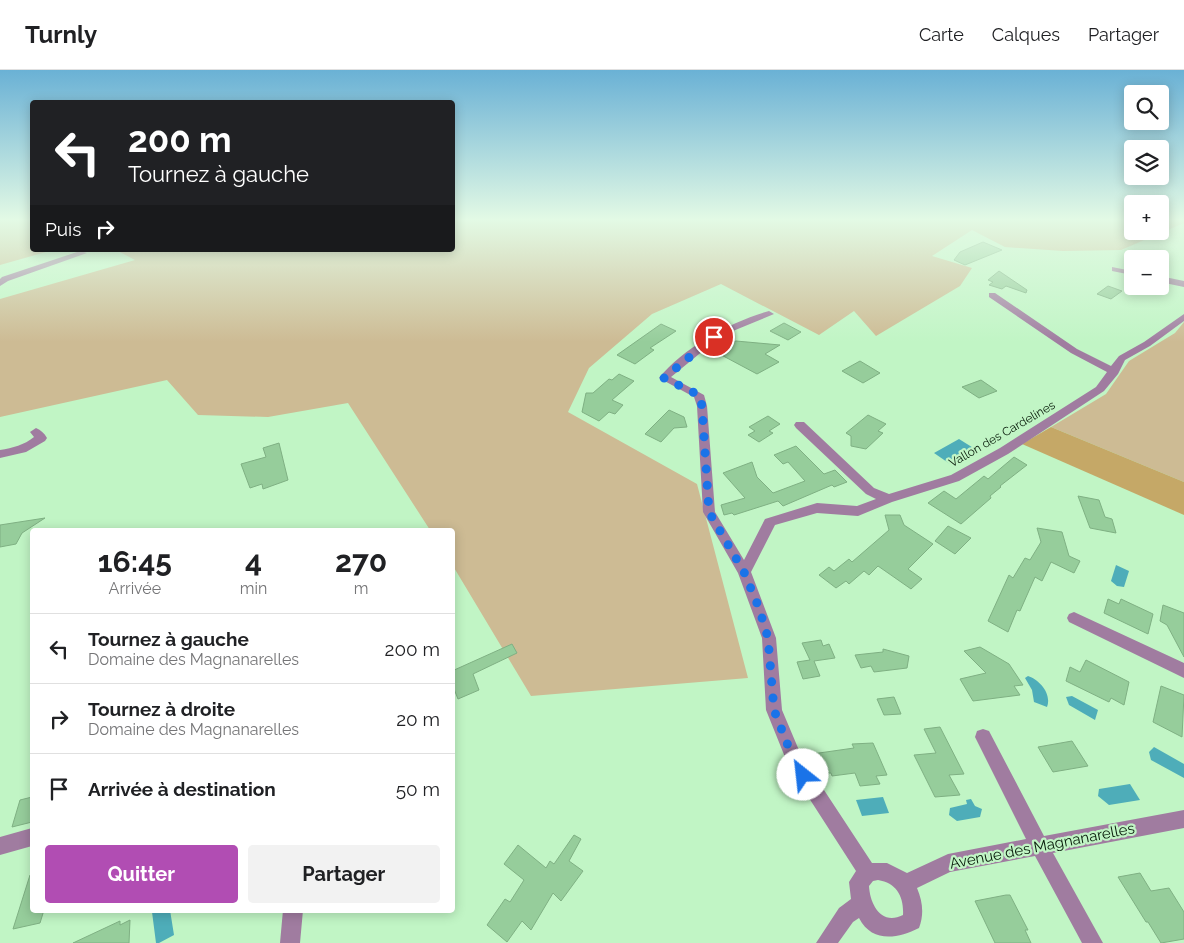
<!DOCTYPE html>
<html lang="fr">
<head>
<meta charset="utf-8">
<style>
  body { margin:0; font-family:Raleway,sans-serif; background:#f2f2f2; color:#202124; height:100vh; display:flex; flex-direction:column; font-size:19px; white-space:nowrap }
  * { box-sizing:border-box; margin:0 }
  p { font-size:16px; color:#757577 }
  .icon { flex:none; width:28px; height:28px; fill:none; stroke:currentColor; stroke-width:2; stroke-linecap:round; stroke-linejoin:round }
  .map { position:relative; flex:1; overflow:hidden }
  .panel { position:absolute; left:30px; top:458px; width:425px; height:385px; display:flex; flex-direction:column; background:#fff; border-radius:5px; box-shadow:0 2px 12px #0003 }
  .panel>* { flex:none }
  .hud { position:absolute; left:30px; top:30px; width:425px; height:152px; border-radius:5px; box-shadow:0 2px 12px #0003; background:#202124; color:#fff; overflow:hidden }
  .tools { position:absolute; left:1124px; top:15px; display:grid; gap:10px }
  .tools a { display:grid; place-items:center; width:45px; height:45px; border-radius:5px; background:#fff; box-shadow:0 2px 12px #0003; font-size:25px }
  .pin { position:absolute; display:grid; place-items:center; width:42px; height:42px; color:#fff; margin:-21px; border:2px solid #fff; border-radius:50%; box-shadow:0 1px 5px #0007 }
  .me { position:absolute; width:55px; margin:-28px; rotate:331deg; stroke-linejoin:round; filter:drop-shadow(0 0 4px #0008) }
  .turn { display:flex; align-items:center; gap:18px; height:105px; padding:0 15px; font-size:22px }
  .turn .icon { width:65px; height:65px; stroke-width:2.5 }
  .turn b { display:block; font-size:35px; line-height:42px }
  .then { display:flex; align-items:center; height:48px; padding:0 15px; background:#0003; gap:10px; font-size:19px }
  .eta { display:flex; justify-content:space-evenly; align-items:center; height:85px; text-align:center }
  .eta b { font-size:30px; font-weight:700; line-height:35px }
  .action { display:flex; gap:10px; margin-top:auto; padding:10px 15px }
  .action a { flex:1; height:58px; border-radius:5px; background:#b14db3; color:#fff; font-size:20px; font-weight:700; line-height:58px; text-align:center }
  .action a+a { background:#f2f2f2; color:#202124 }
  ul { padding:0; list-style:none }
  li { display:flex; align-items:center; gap:15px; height:70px; padding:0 15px; border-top:1px solid #e0e0e0 }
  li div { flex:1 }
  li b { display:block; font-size:19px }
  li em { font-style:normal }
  header { display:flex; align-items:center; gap:30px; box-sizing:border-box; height:70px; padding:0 25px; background:#fff; border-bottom:1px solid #e0e0e0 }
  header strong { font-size:24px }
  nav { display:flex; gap:28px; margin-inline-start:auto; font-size:18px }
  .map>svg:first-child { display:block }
  .green { fill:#cdbb94 }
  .forest { fill:#c5a867 }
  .water { fill:#4eadb9 }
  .building { fill:#96cd9b; stroke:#7fb083 }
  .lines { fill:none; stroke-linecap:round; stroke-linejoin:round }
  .minor { fill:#a07ca0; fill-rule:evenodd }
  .route { stroke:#1a73e8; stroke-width:9; stroke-dasharray:0 16.2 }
  .labels { text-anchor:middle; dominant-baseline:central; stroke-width:4.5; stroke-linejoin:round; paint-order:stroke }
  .street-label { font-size:12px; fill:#081b0a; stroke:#c1f5c5 }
  .near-street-label { font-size:15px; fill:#081b0a; stroke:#c1f5c5 }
</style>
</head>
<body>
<header>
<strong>Turnly</strong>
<nav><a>Carte</a><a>Calques</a><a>Partager</a></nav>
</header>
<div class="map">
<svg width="1184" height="873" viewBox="0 0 1184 873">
  <rect width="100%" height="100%" fill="#c1f5c5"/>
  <path class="green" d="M0,149H32V180H53L0,195Z
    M453,149H1132V161H1160V149H1184V153L1121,180L1063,181L1005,177L972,160L932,186L972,198L960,216L876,266L854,241L819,265L721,214L652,244L589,298L568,342L697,414L748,608L531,626L453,496L452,460H430L348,333L268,347L198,345L167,310L0,347V229L135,190L116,180H452Z
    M1184,252V412L1051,357L1106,324L1129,291L1175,263Z"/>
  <path class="forest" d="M1051,357L1184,412V445L1022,374Z"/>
  <path class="water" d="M959,369L975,379L950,394L934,383Z
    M1116,495L1129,501L1124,517L1117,516L1111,511Z
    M1028,606C1040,610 1052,624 1047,637L1034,632L1032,620L1025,608Z
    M1072,626L1098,640L1095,650L1069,635L1066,627Z
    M1154,677L1184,694V708L1151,690L1149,682Z
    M1130,714L1140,730L1109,735L1098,726L1099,719Z
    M883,727L889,743L862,746L856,730Z
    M971,729L975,736L982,739L980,747L957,751L949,745L950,738L967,734L966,730Z
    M156,840H170L174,865L159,873H156L152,842Z"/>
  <path class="building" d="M983,172L1002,180L965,195L954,190L960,182Z
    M999,201L1027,220L1026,223L1006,216L1002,219L989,215L993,212L988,210Z
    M1108,216L1122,221L1111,229L1097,224Z
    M784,253L801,262L788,270L770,261Z
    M661,254L676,261L650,278L654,280L635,294L617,285Z
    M736,271L780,275L765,284L779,292L757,304L712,280Z
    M860,291L880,303L863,313L842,301Z
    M619,304L634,311L612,330L623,335L615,344L609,342L599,351L582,342L586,323H593L609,309L612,310Z
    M981,310L997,321L979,328L962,317Z
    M669,340L684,347L687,357L674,358L661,372L645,364Z
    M868,345L886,354L878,361L883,363L866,379L851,376V366L846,363Z
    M768,346L780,354L769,361L773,363L759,372L748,365L755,361L749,357Z
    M279,373L288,410L263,419L262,414L250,418L241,394L266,387L263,378Z
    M796,376L824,404L835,400L847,412L834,417L832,415L783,436L778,431L734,445L732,443L724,445L721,435L745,428L723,403L752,392L757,407L773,423L805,411L788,392L783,394L774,385Z
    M1014,387L1027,395L1000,416L1001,417L990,426L991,428L961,454L928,433L944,421L956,429L984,406L988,409Z
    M1078,426L1099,430L1105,447L1112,449L1116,463L1090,458Z
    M885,445H900L904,455L933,474L908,499L922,509L911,519L878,496L869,505L864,501L849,514L846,511L836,518L819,505L829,497L834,501L849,489L852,492L889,460Z
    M45,448L22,463L16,474L0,477V455Z
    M948,456L971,468L955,484L935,471Z
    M1037,458L1062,462L1069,486L1080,491L1074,503L1051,492L1042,511L1035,507L1020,541L1017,540L1008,562L988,551L1009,505L1013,508L1025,488L1030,490L1041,472Z
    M1108,529L1119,534L1121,529L1153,544L1148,564L1104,543Z
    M1163,535L1184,543V587L1167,555L1160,551Z
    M821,570L823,576L829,574L835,588L814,591L820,606L803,609L797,592L810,590L802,573Z
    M512,574L517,583L473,604L479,620L458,629L452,614V601Z
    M980,577L1009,594L1023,615L1014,616L1020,625L973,631L960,609L986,603L964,581Z
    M883,579L909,586L907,598L874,602L871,596L861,598L855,585L883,582Z
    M1086,590L1129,612L1124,635L1111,628L1109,632L1066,611L1070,597L1080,602Z
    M1161,616L1184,625L1182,667L1153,652Z
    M894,627L901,644L884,645L877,629Z
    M940,657L964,704L949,705L960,725L935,727L914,685L936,683L924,659Z
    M1072,671L1088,696L1053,702L1038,677Z
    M873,673L887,705L876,706L880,714L860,716L855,703L832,706L831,703H824L812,684L854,678L852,674Z
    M32,727V752L12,757L20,730Z
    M574,765L581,769L569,791L583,801L561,831L553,823L531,860L522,851L507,872L487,855L505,829L510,832L524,810L504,794L518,775L546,798L550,791L554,794Z
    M1140,803L1151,821L1169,818L1184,842V869L1161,873L1148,852H1146L1118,807Z
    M30,805L32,806V840H44L40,853L13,859Z
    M1006,825H1010L1028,860H1025L1031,873H995L975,831Z
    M130,850L129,873H73L120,851V855Z"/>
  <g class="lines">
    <path class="minor" d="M80,181L87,183L8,211L0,216V209L2,207Z
      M1112,197L1132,201V205L1112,201Z
      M1160,206L1184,211V217L1160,212Z
      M989,223H995L1077,279L1111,296L1119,286L1144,272L1184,244V251L1150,276L1125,290L1118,304L1104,321L1008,384L959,411L892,432L858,446L817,443L775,455L751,502L776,568L782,640L801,685L872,793H887L907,803L948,784L1026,769L975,667L977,661L983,659L989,661L1044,766L1184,740V758L1053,783L1103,873H1082L1035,786L950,802L917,818C923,832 924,845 919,858C897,869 872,873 859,848L853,852L838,873H816L839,838L851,829L849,812L856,801L789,697L766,640L762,568L738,503L703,442L697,336L694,327L659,308C683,278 732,251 769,241L774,244L728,263L704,280L671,307L704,325L707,336L715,442L744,490L765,449L817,433L857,436L876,429L866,424L796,358L794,355L796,352H804L874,418L889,424L951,405L1000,378L1096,317L1107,302L1071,283L989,227ZM878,810C897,813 904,827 903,845C881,856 870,834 869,816L873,811Z
      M36,358C41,360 44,363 47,368L45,371L26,382L0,388V380C13,378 24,375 34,367L30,362Z
      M1074,542L1184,593V608L1069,552L1067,548L1069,544Z
      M32,758V776L0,785V767Z
      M283,840H303L300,873H280Z"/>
  </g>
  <linearGradient id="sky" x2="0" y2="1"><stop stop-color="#6ab1d5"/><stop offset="0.55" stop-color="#e3fae5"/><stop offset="1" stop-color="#e3fae5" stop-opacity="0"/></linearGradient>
  <rect width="1184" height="272" fill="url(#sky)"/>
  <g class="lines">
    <path class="route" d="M714,267L664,308L699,325L702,336L709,442L744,502L759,538L768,568L774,640L794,691L803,705"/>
  </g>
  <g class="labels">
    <g class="street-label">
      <text transform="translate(1002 364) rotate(-30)">Vallon des Cardelines</text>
    </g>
    <g class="near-street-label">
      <text transform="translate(1042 776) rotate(-11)">Avenue des Magnanarelles</text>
    </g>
  </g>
</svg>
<div class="tools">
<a><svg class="icon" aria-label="search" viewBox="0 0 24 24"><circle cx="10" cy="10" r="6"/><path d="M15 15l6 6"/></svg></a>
<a><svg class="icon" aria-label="layers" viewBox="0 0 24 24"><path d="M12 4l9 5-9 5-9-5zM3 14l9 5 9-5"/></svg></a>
<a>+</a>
<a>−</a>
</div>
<div class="pin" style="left:714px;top:267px;background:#d93025"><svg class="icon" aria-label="arrive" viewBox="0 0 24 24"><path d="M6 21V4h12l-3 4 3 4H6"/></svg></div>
<svg class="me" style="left:803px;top:705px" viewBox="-20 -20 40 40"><circle r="19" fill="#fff"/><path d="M0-13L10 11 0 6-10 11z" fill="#1a73e8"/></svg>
<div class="hud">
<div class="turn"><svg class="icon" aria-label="left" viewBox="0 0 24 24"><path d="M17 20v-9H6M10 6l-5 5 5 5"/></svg><div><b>200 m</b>Tournez à gauche</div></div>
<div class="then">Puis<svg class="icon" aria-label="right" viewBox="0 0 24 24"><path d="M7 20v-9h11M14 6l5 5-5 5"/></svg></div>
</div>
<section class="panel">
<div class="eta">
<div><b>16:45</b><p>Arrivée</p></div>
<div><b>4</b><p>min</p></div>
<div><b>270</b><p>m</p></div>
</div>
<ul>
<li><svg class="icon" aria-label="left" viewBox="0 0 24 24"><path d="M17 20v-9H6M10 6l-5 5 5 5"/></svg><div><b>Tournez à gauche</b><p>Domaine des Magnanarelles</p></div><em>200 m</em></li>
<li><svg class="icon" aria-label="right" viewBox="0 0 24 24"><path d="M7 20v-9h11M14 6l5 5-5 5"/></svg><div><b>Tournez à droite</b><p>Domaine des Magnanarelles</p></div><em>20 m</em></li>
<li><svg class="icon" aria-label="arrive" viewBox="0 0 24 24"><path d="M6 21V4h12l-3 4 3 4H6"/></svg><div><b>Arrivée à destination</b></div><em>50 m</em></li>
</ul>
<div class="action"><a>Quitter</a><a>Partager</a></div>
</section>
</div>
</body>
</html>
